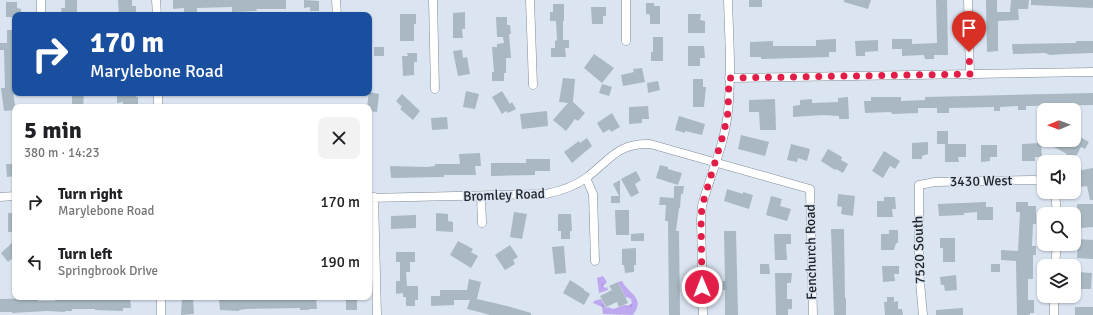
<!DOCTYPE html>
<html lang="en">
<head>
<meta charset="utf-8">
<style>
  body { margin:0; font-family:Signika,sans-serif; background:#f2f2f2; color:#202124; height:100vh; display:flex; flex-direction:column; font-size:15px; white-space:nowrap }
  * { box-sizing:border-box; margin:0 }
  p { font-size:13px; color:#757577 }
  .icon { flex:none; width:22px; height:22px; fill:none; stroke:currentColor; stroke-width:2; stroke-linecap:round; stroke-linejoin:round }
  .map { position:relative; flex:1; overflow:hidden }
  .drawer { position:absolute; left:12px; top:104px; width:360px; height:196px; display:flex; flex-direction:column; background:#fff; border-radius:8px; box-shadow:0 1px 3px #0004 }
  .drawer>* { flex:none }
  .banner { position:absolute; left:12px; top:12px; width:360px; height:84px; border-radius:8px; box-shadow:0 1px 3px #0004; background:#1a4fa0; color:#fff; overflow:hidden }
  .needle { width:26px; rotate:269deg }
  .buttons { position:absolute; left:1037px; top:103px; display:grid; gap:8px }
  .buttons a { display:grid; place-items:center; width:44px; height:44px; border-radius:8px; background:#fff; box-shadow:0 1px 3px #0004; font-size:20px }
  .pin { position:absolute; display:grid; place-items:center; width:34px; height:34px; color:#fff; margin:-41px -17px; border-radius:50% 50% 50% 0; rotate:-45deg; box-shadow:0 0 4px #0007 }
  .pin .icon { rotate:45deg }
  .me { position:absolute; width:44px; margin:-22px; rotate:359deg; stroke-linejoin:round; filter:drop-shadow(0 0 3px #0008) }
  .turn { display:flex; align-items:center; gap:14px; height:84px; padding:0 12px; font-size:18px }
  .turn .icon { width:52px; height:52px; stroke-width:2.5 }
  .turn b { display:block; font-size:28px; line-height:34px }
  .round { display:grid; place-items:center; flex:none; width:42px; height:42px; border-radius:8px; background:#f2f2f2 }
  .headline { display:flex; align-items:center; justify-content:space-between; height:68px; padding:0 12px }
  h1 { font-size:24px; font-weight:700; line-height:30px }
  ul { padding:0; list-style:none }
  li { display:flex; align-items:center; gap:12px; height:60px; padding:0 12px }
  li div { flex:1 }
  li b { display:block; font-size:15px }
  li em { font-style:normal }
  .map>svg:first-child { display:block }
  .grass { fill:url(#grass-tufts) }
  .building { fill:#a9b8c2 }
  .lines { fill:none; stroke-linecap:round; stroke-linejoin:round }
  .minor-casing { stroke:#808995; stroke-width:9 }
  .minor { stroke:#fff; stroke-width:8 }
  .route { stroke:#e11d48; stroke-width:7; stroke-dasharray:0 12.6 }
  .labels { text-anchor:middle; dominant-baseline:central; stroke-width:3; stroke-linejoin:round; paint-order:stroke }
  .street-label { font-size:14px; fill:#1f2227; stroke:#dbe5f2 }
</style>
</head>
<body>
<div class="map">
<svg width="1093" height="315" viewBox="0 0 1093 315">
  <defs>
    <pattern id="grass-tufts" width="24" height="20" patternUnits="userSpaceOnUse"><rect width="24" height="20" fill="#bea8f0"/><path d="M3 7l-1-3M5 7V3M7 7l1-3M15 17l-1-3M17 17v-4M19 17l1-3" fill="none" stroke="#a390ce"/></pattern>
  </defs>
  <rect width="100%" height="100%" fill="#dbe5f2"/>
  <path class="grass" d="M603,276L607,282L603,286L605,288L607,287L608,290L599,293L597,278Z
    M622,281C629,295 646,297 633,315L603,314L602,307L593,303L594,301L601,299L606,308L608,307L613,309L625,305L628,306L632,303L631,299L627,297L626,298L618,282Z"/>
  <path class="building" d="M65,0H77V15H62L61,8H65Z
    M118,0H132V6H136V15H119Z
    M173,0H286V9H256L257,11L232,12V7L197,8V13H184V8L173,9Z
    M304,0L319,1V11H310V7L304,8Z
    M749,0H762V7H749Z
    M844,0H871L868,9L844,2Z
    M936,0H947L948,55H934V59H925L924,55L902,56V49H892V39H912V44L937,43Z
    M986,0H997V12H1010L1011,0H1029L1028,9H1018L1019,20L998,21V51L987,52Z
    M1031,0H1093V8L1031,5Z
    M6,2H17V8L21,9V15H15V17H6Z
    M646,3H654V6H660V24H650V16L649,14H646Z
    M553,4H564V21H563V40H569V48H565L566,57H551V48H555V41L557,40L556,21H550V12H553Z
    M591,7H606V16H603V24H592Z
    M465,12V29H462L463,38H453V13Z
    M400,14H416V24H414V41H400Z
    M688,14H701L700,20L705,21V33H688Z
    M496,17H507V25H510L511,34H509L511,58H506V73H504V81H492V72H494L492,47H497V44L504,43L503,37H497Z
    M7,30H15V80H12L15,107V110L4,111L1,88H5L4,50H0V43H7Z
    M653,37H663V61H651V52H653Z
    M836,39V52H829V57L761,59V57H750V42L773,41V46H816V40Z
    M878,40V51L865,52V56H856L855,41Z
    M1076,41H1093V53L1065,54L1050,55L1045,53L1013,54L1012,44L1076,43Z
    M688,46H704L705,58H700V66H688Z
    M374,47H384V56H374Z
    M462,50L463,58L467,57L470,74L458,76L453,51Z
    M407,53H417V62H414V75L403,76L402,56H408Z
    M594,54L614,68L602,83L584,68Z
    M642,68L645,82L623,86L621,75L634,72L633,69Z
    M563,78L575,79L573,102L585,113L578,121L575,119L566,131L553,120L568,103L559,102Z
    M693,79H703V87H706L704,107H693Z
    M658,81L660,90L648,93L647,83Z
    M602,84L612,87L609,96L599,93Z
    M466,91L479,94L475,109L463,107Z
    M502,91L510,104L512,102L516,109L508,113L506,111L502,114L492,97Z
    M369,92L379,94L377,112L369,111V107H367Z
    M72,93H84L83,107H72Z
    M117,93H136V97H138V107H123V102L117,103Z
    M1093,93V105L1026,106V110H1018V106L1000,107V111H994V107L949,108V113H937V108H918V113L892,114L891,112L865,113L864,101H871V97H901V101L925,100V97Z
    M402,94L420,111L413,120L400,109L402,107L396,101Z
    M848,97L849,119H839V116L823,115L793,117V106L800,105V100L812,99V103L838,102V98Z
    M775,99L776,130H760L759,112H749V100Z
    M648,106L649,119H642V123L629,124V107Z
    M547,111L548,126L522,129L520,114Z
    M612,113L620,127L611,132L610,129L603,133L597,123Z
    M679,116L705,124L702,135L685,131V133L675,130Z
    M447,117L448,129L432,130L431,118Z
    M937,131H948V144H937Z
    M741,135L769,142L765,156L738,149Z
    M1080,137L1089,142L1085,149L1081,147L1073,162H1070L1064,159L1067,154L1054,147L1058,140H1068L1075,144Z
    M587,138L592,146L572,163L564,152L579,141L580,143Z
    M928,142V154L922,156V159H912V143Z
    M1041,143L1042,157H1035V161H1022V144Z
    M791,144L810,149L807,161L798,158L797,162L787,160Z
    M945,144H966V157H958L959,162H945Z
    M981,145H997V157H990V161L981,162Z
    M828,149L842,157L841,160L848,164L843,173L836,169L835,170L821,161Z
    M884,151L900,161L895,169L890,166L883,178L872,171Z
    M480,153L481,166H475L476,175H444V177H440L391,178L390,166L427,167L435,166V164H460L459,154Z
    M526,159H550V171H535V175L491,176V163H526Z
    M6,164H15V176L7,177Z
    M660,165L668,167V169L682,173L678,185L656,178Z
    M1093,168V200H1090L1087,186L1080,187L1077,171Z
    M636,171L641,180L635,184L639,193L631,197L621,179Z
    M620,180V203H611V196H619L613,184Z
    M674,186H684L683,194H681L680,208H679L676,231H679L680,315H669L668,221H665L666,205H659L660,197L674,198Z
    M727,189L743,194V192L753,195L749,209L724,201Z
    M838,194L855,196L853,216L841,214L842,207L837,206Z
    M771,196L782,199L780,206L791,209L787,221L766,215Z
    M884,197H895L896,209H892L893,217H877V201H884Z
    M986,202V207H993V220H977V212L964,213V215L939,216L938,204Z
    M1016,202H1028V206H1036V224H1033L1032,246H1036V255H1033V279H1028V300H1034V313H1030V315H1017L1016,261L1001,260V250L1018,251L1020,212H1016Z
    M1077,204H1093V227L1081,228L1080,214H1077Z
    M615,210H629V235H616Z
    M514,212L527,214L522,239L510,237Z
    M8,213H15V232H8Z
    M436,213L448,214V221L453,222V232L436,231Z
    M558,214H571L572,231H570V239H561V231H558Z
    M416,215V228L391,229V216Z
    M831,229H844L845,298H846V315H834Z
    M889,230H898V243H896L894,250H881V234H889Z
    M724,231H736L738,315H725V290H723V281H725Z
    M644,233V241H631V234Z
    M774,234H791V244H786L787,260H775Z
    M940,238H955V262H943V248H940Z
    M1078,239L1093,240V259L1077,258Z
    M15,240V256L8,262L1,253Z
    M458,241L473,249L471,252L478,256L471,268L450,255Z
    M510,245L518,257L513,260L515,264L505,270L495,255Z
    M564,246L566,273L555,274L552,247Z
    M636,248V265H634V272L625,273L624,265H622V249Z
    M396,252H415V262H410V272H406L407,286H418V300H415V306H406V297H403V293L396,294V281H400V262H396Z
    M760,264H769L770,274H760Z
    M991,264H1000V272H991Z
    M882,266H899V274H894L895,281L883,282Z
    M1076,272L1092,273L1091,289H1078V282H1075Z
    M775,273H792L791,283H787V299H792V309H788V315H776Z
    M956,275L957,290L945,291L944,285H941L940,277Z
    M469,279L481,282L477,299L507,306L531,313V315H490L483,313L467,309L470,300H454V305L431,306V296H440V290H467Z
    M570,280L584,289V290L590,294L584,305L563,293Z
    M618,282L628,303L619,307L617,302L606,307L600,296L612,290L609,286Z
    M130,297L131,308H123V311L95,310V309H72V311H65V312L47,311L12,313V312H0V299L38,298V301H55V299Z
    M182,297H193L194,314L181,315Z
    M227,297H281V299L316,297L317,309H309V310H300V308L246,309L239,310V311L220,310L219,299L227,298Z
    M346,297H357V310H346Z
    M887,297H894V302L898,301V309H902L903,315H885L884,302H887Z
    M1075,307H1093V315H1075Z
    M963,308V315H936V310Z"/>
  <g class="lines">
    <g class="minor-casing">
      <path id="minor" d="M41,0V15
        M156,0L157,15
        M336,0L337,15
        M433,0L435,89
        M530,0L533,85
        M626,0V41
        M968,0L970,75
        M729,78L1093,72
        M158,107V93
        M586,178L593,194L595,261
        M1055,192L1057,214
        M481,196L482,223
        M0,197L15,196
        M374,197L377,315
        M369,198L546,194C560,191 574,187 586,178C610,160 617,143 650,144L810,189L813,315
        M1055,266L1057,244
        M1054,296V315
        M161,297V315
        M703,315L701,219L702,206C710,175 725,144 728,111C732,75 729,37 728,0
        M923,315L919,271V185L935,182L1034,180L1044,182"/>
    </g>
    <use href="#minor" class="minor"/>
  </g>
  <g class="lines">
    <path class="route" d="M702,287L701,219L702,206L724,132L728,112L729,78L970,74L969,52"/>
  </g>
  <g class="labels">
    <g class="street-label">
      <text transform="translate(981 181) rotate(-1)">3430 West</text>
      <text transform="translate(504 195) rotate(-2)">Bromley Road</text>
      <text transform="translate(919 250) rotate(-92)">7520 South</text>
      <text transform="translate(811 252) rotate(-91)">Fenchurch Road</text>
    </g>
  </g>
</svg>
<div class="buttons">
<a><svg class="needle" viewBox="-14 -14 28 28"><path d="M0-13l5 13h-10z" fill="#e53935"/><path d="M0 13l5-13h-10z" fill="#757577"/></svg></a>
<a><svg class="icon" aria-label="sound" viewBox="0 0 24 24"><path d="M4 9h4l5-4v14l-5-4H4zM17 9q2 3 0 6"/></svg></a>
<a><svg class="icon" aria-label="search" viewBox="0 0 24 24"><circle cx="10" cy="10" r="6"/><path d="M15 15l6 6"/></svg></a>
<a><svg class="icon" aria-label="layers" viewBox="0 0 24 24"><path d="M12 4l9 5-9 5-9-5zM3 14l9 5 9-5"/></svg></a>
</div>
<div class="pin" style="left:969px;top:52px;background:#d93025"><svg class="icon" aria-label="arrive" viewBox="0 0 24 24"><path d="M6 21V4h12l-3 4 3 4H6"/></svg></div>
<svg class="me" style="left:702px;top:287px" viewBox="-20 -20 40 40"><circle r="17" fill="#e11d48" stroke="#fff" stroke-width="3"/><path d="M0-11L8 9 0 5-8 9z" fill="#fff"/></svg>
<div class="banner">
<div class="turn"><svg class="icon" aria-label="right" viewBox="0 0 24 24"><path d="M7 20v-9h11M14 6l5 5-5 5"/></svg><div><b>170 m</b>Marylebone Road</div></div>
</div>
<section class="drawer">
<div class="headline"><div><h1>5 min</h1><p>380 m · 14:23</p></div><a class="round"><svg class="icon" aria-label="close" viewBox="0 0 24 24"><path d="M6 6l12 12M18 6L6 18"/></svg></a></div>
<ul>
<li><svg class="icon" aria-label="right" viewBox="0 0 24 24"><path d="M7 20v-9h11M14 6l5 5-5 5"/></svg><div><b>Turn right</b><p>Marylebone Road</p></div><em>170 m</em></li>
<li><svg class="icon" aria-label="left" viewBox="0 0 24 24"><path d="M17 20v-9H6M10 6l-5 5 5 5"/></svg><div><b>Turn left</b><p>Springbrook Drive</p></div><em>190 m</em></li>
</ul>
</section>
</div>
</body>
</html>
